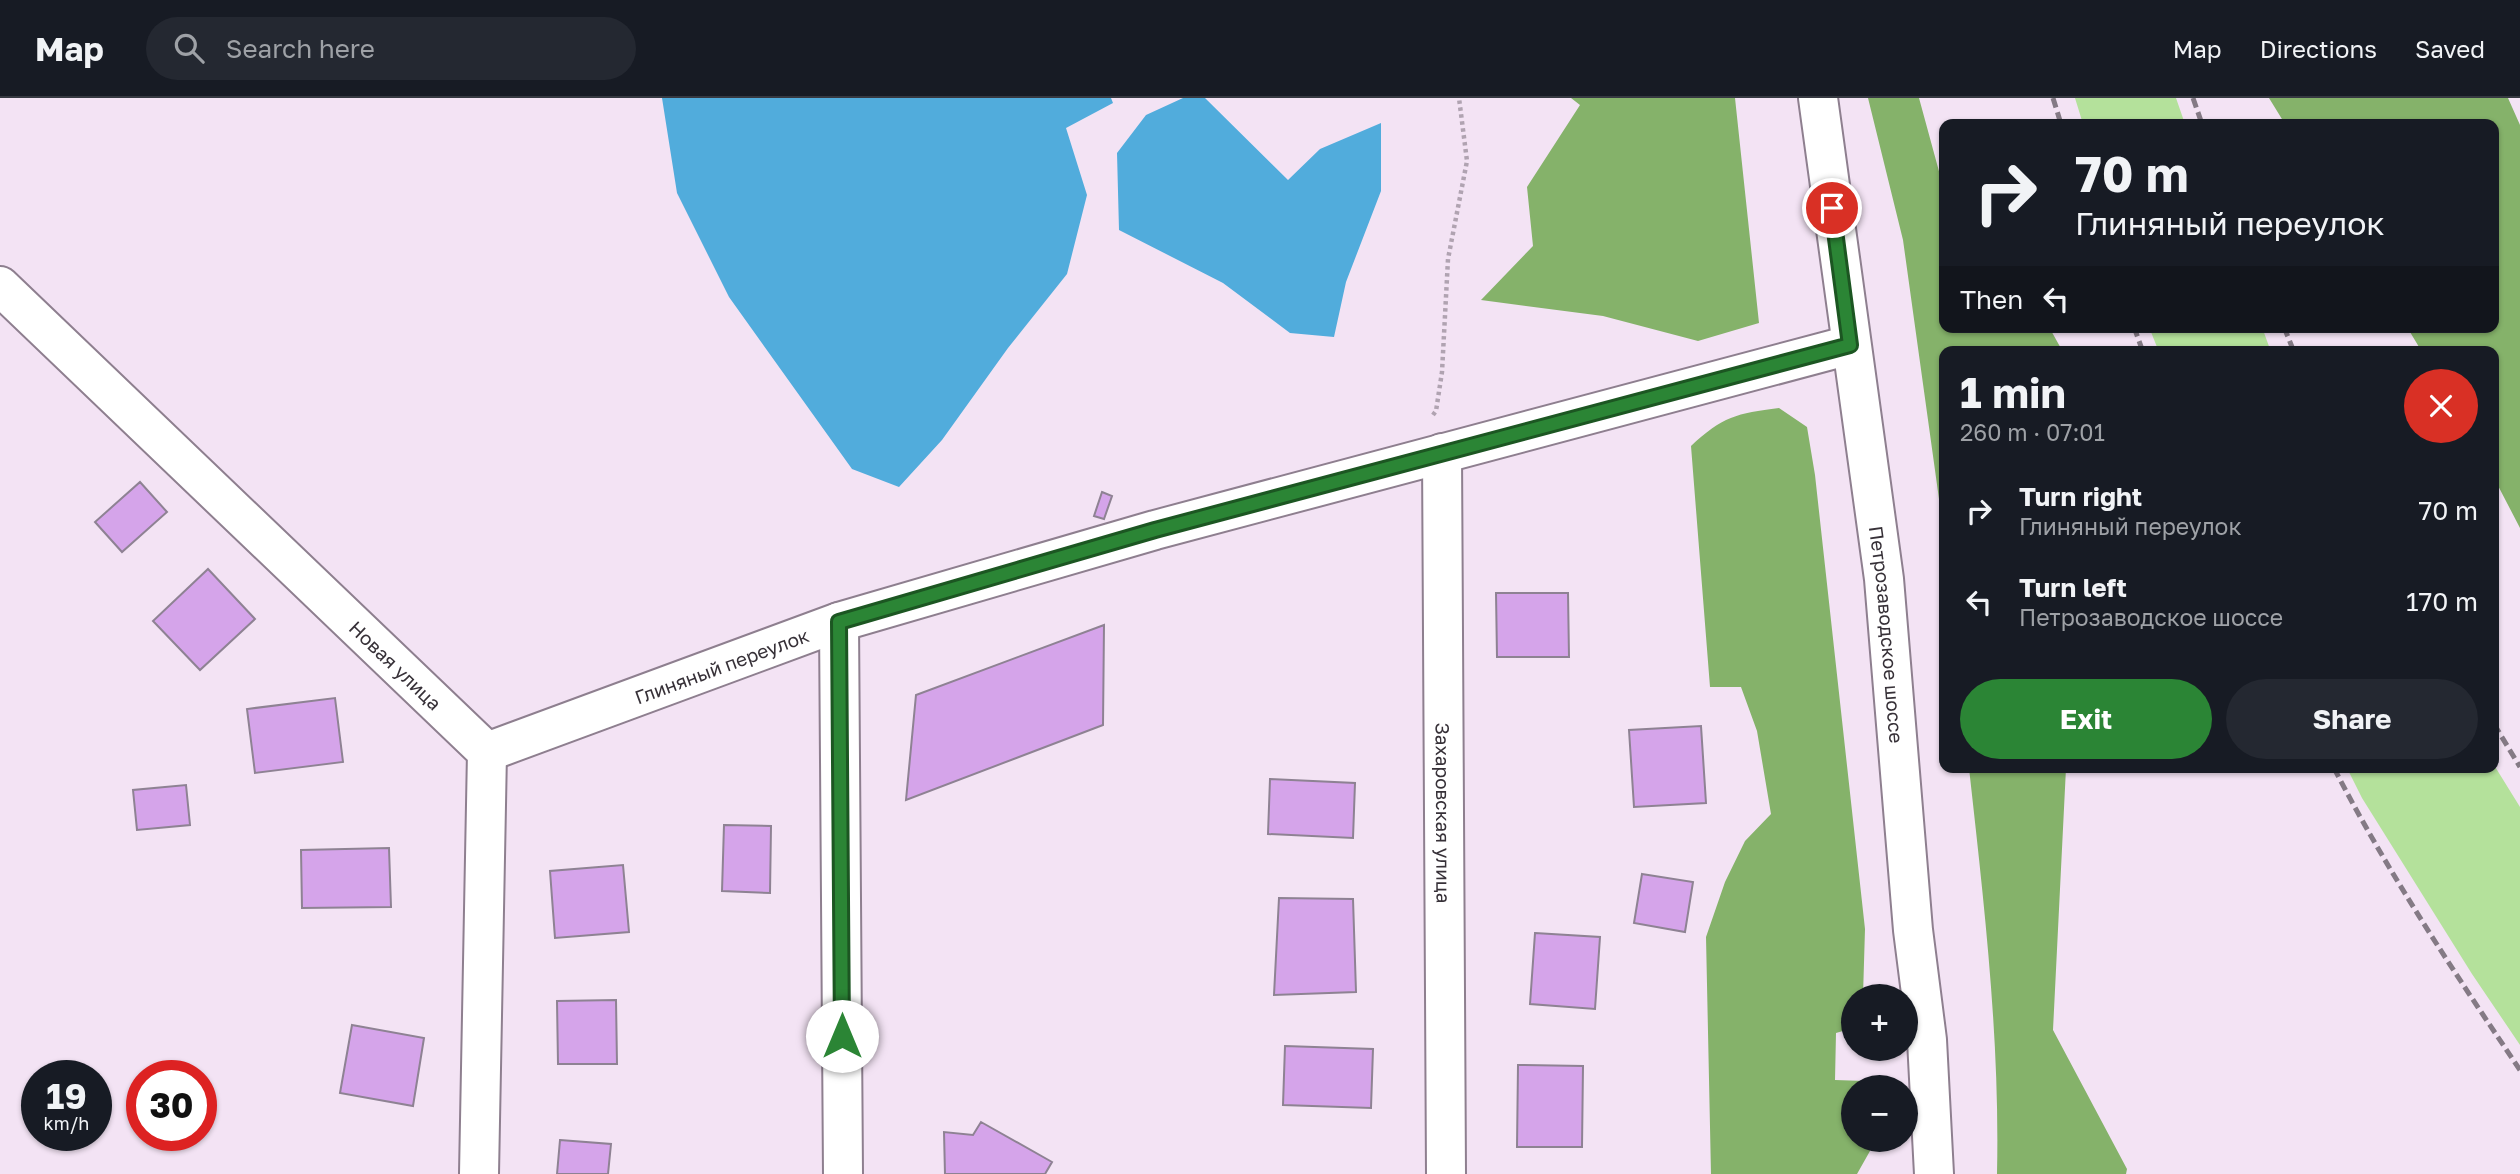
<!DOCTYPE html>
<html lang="en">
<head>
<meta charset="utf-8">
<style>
  body { margin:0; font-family:"Golos Text",sans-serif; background:#242831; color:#f1f3f6; height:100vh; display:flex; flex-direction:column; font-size:26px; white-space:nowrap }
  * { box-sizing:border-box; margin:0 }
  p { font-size:23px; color:#9ea1a6 }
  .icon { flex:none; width:38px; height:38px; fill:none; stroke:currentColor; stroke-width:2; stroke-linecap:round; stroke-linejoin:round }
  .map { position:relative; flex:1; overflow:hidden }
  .side { position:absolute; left:1939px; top:248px; width:560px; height:427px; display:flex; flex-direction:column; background:#171b24; border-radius:14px; box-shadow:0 2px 5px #0004 }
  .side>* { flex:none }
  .banner { position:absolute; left:1939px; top:21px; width:560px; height:214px; border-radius:14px; box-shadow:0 2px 5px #0004; background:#171b24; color:#f1f3f6; overflow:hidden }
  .fabs { position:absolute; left:1841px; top:886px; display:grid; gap:14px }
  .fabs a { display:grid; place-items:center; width:77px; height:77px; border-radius:50%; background:#171b24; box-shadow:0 2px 5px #0004; font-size:35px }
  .speed { position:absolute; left:21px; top:962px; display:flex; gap:14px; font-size:35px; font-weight:700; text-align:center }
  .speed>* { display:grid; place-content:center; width:91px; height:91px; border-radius:50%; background:#171b24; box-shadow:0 2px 5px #0004; line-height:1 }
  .speed small { font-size:18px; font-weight:400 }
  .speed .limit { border:10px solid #d22; background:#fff; color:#111 }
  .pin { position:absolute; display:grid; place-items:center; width:60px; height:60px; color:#fff; margin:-30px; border:4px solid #fff; border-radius:50%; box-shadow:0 2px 7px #0007 }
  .me { position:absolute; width:77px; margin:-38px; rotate:0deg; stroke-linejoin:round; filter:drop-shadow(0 0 5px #0008) }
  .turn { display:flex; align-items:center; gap:24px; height:147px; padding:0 21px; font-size:32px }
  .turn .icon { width:91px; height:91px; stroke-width:2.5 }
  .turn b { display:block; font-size:49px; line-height:60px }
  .then { display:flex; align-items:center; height:66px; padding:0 21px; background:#0003; gap:14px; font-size:26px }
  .round { display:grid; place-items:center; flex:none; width:74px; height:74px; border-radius:37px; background:#242831 }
  .head { display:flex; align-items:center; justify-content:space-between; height:119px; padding:0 21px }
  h1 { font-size:42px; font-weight:700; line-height:52px }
  .primary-button { display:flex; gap:14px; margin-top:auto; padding:14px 21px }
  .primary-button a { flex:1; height:80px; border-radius:42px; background:#2b8535; color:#fff; font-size:28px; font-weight:700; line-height:80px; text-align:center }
  .primary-button a+a { background:#242831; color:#f1f3f6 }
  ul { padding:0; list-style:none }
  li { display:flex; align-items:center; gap:21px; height:91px; padding:0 21px }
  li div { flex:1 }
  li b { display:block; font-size:26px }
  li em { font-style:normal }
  header { display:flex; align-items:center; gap:42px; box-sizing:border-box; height:98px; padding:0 35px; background:#171b24; border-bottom:2px solid #363941 }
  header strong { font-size:33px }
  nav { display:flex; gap:38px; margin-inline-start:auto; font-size:24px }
  .search { width:490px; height:63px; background:#242831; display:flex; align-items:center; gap:18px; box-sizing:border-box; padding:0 24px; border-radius:38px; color:#9ea1a6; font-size:26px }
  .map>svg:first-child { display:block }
  .green { fill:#b4e19b }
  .forest { fill:#85b26a }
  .water { fill:#51acdc }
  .building { fill:#d5a4ea; stroke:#8e8293; stroke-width:2 }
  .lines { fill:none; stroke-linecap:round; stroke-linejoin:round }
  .minor-casing { stroke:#8e7f8f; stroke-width:42 }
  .major-casing { stroke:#8e7f8f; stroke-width:42 }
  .path { stroke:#b0a3b1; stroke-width:4.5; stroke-dasharray:3.5 3.5; stroke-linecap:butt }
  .minor { stroke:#fff; stroke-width:38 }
  .major { stroke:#fff; stroke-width:38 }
  .rail { stroke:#847a85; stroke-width:5; stroke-dasharray:10 5; stroke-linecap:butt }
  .route-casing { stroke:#1c5622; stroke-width:18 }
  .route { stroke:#2b8535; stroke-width:12 }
  .labels { text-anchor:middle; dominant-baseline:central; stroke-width:6; stroke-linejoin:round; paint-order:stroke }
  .street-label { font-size:19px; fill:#373138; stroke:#f3e3f4 }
</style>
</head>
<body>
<header>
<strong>Map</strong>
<div class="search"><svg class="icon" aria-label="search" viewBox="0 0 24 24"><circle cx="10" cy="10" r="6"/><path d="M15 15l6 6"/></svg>Search here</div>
<nav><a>Map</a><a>Directions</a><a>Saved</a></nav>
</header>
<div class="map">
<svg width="2520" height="1076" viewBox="0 0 2520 1076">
  <rect width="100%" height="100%" fill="#f3e3f4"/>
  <path class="green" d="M2075,0H2176L2185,26H2083Z
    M2149,229H2262L2271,254H2159Z
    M2494,667L2520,709V947L2472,876L2362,700L2347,670H2494Z"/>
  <path class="forest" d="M1571,0H1735L1759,225L1698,243L1603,218L1481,202L1533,148L1527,89L1580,7Z
    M1868,0H1919L1940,77L1944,82V229H2049L2063,254H1944V437L1903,142Z
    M2269,0H2508L2520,27V430L2494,380V254H2422L2407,229H2494V26H2285Z
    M1779,310L1807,329L1815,377L1865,831L1863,898H1853V930L1836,935L1835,982L1865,983V989H1853V1041H1869L1870,1053L1857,1076H1711L1706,839L1725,784L1745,743L1771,716L1757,633L1741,589H1710L1691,348C1722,319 1737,315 1779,310Z
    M1969,670H2066L2053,932L2127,1071L2126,1076H1997C2000,940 1984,805 1969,670Z"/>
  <path class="water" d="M662,0H1111L1113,5L1066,30L1087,97L1067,176L1008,250L942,342L899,389L852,371L729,199L677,95Z
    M1183,0H1205L1288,82L1320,51L1381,25V93L1346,184L1334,239L1290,235L1223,185L1119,132L1117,55L1146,17Z"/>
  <path class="building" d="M140,384L167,414L122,454L95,424Z
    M1102,394L1112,398L1104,421L1094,418Z
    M208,471L255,521L200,572L153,523Z
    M1496,495H1568L1569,559H1497Z
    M1104,527L1103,627L906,702L916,597Z
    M335,600L343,664L255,675L247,611Z
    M1701,628L1706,705L1634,709L1629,632Z
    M1270,681L1355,685L1353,740L1268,736Z
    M186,687L190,727L137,732L133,692Z
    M724,727L771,728L770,795L722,793Z
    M389,750L391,809L302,810L301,752Z
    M623,767L629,834L555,840L550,773Z
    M1642,776L1693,784L1685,834L1634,825Z
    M1279,800L1353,801L1356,894L1274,897Z
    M1535,835L1600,839L1595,911L1530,906Z
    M616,902L617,966H558L557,903Z
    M352,927L424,940L413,1008L340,995Z
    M1285,948L1373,951L1371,1010L1283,1007Z
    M1518,967L1583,968L1582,1049H1517Z
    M981,1024L1052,1064L1045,1076H945L944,1034L973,1037Z
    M560,1042L611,1046L608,1076H557Z"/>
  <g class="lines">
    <g class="minor-casing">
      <g id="minor">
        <path id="s1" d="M0,188L487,654L479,1076"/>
        <path id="s2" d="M1442,355L1446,1076"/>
        <path d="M839,524L843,1076"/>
        <path id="s3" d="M487,654L839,524L1155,432L1850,247"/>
      </g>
    </g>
    <g class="major-casing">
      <g id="major">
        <path id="s4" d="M1818,0L1884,481L1913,832L1927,942L1934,1076"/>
      </g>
    </g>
    <path class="path" d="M1433,317L1436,313L1442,274L1448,161L1467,63L1459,0"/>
    <use href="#minor" class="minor"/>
    <use href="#major" class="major"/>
    <path class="rail" d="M2053,0L2061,26
      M2193,0L2202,26
      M2134,229L2143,254
      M2284,229L2294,254
      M2494,626L2520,669
      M2334,670C2388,775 2454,874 2520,972"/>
  </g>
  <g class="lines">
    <g class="route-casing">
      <path id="route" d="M842,938L839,524L1155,432L1850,247L1832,110"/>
    </g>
    <use href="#route" class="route"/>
  </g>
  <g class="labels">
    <g class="street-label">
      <text stroke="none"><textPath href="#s4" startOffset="541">Петрозаводское шоссе</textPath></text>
      <text stroke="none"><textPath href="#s1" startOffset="548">Новая улица</textPath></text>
      <text stroke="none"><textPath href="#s3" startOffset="250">Глиняный переулок</textPath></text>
      <text stroke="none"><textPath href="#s2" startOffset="360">Захаровская улица</textPath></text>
    </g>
  </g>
</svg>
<div class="fabs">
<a>+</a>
<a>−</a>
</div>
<div class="speed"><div>19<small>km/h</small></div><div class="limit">30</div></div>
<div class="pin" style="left:1832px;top:110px;background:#d93025"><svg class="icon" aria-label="arrive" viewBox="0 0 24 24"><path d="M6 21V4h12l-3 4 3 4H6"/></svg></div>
<svg class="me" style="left:842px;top:938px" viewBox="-20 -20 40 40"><circle r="19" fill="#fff"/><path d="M0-13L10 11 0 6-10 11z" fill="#2b8535"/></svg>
<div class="banner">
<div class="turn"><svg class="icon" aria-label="right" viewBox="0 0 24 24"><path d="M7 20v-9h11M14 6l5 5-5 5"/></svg><div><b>70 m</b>Глиняный переулок</div></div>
<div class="then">Then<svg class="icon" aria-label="left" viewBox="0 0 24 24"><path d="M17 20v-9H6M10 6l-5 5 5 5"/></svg></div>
</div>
<section class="side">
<div class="head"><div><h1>1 min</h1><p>260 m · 07:01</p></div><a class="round" style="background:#d93025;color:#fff"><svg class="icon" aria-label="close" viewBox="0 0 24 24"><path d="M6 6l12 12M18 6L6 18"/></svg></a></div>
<ul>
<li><svg class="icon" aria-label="right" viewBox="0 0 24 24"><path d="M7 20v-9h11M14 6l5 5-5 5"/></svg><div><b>Turn right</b><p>Глиняный переулок</p></div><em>70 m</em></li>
<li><svg class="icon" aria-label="left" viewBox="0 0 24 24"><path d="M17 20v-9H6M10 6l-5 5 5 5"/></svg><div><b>Turn left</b><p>Петрозаводское шоссе</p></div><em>170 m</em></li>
</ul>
<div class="primary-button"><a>Exit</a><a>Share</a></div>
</section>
</div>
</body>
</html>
